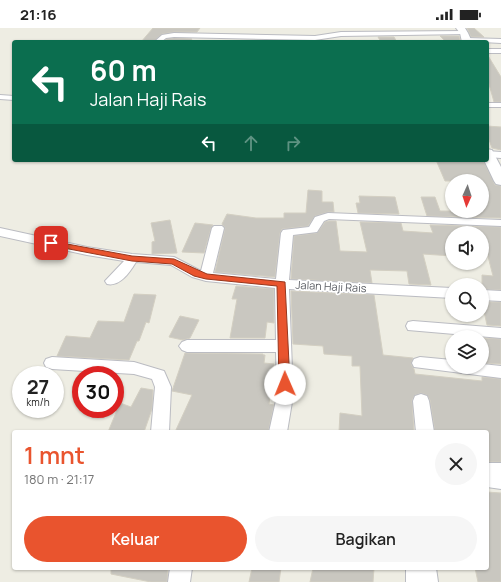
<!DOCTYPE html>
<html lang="id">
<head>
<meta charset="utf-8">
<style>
  body { margin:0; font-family:Manrope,sans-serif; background:#f6f6f6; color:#222; height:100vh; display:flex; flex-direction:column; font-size:15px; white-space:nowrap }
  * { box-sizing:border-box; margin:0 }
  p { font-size:13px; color:#767676 }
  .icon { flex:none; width:22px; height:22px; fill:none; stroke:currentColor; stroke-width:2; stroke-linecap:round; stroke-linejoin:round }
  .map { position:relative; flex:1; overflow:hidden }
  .panel { position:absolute; left:12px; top:402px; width:477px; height:140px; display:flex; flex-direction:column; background:#fff; border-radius:4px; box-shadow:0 1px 3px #0004 }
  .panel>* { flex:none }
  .banner { position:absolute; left:12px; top:12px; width:477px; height:122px; border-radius:4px; box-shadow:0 1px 3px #0004; background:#0b6e4f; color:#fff; overflow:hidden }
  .needle { width:26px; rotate:183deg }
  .controls { position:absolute; left:445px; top:146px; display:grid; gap:8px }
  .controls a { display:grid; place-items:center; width:44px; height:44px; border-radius:50%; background:#fff; box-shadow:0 1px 3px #0004; font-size:20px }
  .speed { position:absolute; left:12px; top:338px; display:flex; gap:8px; font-size:20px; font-weight:700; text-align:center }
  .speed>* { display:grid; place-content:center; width:52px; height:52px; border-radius:50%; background:#fff; box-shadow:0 1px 3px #0004; line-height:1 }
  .speed small { font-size:10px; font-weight:400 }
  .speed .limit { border:6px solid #d22; background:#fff; color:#111 }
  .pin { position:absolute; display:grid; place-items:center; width:34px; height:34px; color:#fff; margin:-17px; border-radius:8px; box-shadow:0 2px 6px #0006 }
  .me { position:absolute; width:44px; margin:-22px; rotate:359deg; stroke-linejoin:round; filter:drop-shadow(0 0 3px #0008) }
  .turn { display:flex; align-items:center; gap:14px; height:84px; padding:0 12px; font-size:18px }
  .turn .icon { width:52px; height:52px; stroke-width:2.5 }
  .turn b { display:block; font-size:28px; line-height:34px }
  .lanes { display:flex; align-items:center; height:38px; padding:0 12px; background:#0003; justify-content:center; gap:20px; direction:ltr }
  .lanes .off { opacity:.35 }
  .round { display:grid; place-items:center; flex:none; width:42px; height:42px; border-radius:21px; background:#f6f6f6 }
  .head { display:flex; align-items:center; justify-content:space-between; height:68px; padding:0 12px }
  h1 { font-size:24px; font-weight:600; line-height:30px; color:#e9542e }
  .button { display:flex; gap:8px; margin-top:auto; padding:8px 12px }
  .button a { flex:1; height:46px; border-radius:24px; background:#e9542e; color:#fff; font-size:16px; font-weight:600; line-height:46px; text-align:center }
  .button a+a { background:#f6f6f6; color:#222 }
  .status { display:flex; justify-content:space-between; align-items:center; height:28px; padding:0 20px; background:#fff; direction:ltr }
  .status svg { height:11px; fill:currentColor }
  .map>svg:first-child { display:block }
  .building { fill:#c9c7c0; stroke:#d3cfc2 }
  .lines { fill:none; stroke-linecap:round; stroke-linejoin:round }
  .street-casing { stroke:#bbbcc2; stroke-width:2 }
  .secondary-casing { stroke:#b9bbc1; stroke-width:2 }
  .street { fill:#fff; fill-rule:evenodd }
  .secondary { fill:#fff; fill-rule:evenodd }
  .route { fill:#e9542e; stroke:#97371e }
  .labels { text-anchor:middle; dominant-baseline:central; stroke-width:3.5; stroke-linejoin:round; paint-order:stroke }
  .street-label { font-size:11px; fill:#5b5e64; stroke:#fff }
</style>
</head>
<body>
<div class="status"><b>21:16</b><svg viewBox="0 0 49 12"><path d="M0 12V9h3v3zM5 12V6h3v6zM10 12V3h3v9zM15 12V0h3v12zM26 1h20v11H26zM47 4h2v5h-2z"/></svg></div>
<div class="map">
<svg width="501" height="554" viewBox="0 0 501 554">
  <rect width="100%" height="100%" fill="#eeede3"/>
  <path class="building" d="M153,0H200L197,4H174L162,6L153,14H141Z
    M467,0H474L484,9H471Z
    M440,8H459L460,13H445Z
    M378,9H394L397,14H381Z
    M174,10L192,11L190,14H163L167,11Z
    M487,26L501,49V74H494L487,49Z
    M487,98L501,99V122L492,120L487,106Z
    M436,132H483L495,157L501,158V190L427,188L421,169H435L440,183H482V153H445Z
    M308,162L322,163V174H333L334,184H328L315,188L308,198L282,201L280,205L275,249L215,244L225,200L222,196L227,186L256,190H284V185H306Z
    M359,168L395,169L399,186L358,185L356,175H360Z
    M170,192L177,225L152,226V214L155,213L151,195Z
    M329,193H336L340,223L367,224L360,194L401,195L403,203L433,205L430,197L501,199V262L482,261V247L493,248L482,205H452V228L423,226L431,257L409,256L407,243L370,242L372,255L291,251L294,208L317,205L325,194Z
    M195,195L213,197L211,200L204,225L182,224Z
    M236,258L274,261V295L267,294L265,310H230L237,271H232Z
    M291,263L374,267L383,327L413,330L411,336L414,341L415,346L482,353V349L501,351V434H487V404H435L430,372L427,367L421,365L415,367L412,372L414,404H339L340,385L362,388L360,338H352V328L324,326L323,318L293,316Z
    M134,266L156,267L149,295L146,294L139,313H137L129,332L57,328L66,308L90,310L98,293L124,294Z
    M482,274H501V298L487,297Z
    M180,288L199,292L190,310L183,312L169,309Z
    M482,310L501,311V336L482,335Z
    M185,325L263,326V327H265L264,335L274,336L269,376L274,377L268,404H175L192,367L172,363Z
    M141,360L153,362L152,381L144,404H108L120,375L131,379Z
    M487,464L501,465V554H478L475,540H487Z
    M111,540H168L167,554H151L111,546Z
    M252,540H281L279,554H249Z
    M313,540H374L373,554H310Z"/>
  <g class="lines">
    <g class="street-casing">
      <path id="street" d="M464,3L466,4V6L341,8L315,12L174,9L166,10L161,14H154L162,7L174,5L315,8L341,4Z
        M466,10L501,11V15L464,13V11Z
        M487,21H501V25H487Z
        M0,67L14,68V72L0,71Z
        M487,75H501V79H487Z
        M487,123L501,124V130L487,129Z
        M328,185L501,192V198L329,191L324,193L317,204L293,207L289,252L452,260V270L289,261L293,368L287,404H269L277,368L276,324H187L182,322L179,318L182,314L187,312H276L275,260L206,253L192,249L171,237L136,234C130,244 120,259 107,256L105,253L124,233L87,227L0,208V200L87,219L132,226L174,229L201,243L212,200L214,198H222L224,200L213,245L276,251L281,205L283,202L309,199L315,189Z
        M482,262L501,263V273L482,272Z
        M413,293L501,300V310L408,302L406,298L408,294Z
        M52,329L134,334L164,343L171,359L169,404H151L155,359L152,351L134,346L52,341L46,339L44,335L46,331Z
        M420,329L452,332V339H482V336L501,338V350L414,339L412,335L414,331Z
        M421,366L427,368L429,373L434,404H416L413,373L415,368Z
        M170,540H192L190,554H168Z"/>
    </g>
    <g class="secondary-casing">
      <path id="secondary" d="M456,0H465L468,5L472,14H462L460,5Z
        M487,121L492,122L501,139V157L496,156L494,153L484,132H487Z
        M487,435H501V461L487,459Z
        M406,540H436L438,554H406Z"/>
    </g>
    <use href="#street" class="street"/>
    <use href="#secondary" class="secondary"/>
  </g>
  <path class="route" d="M51,213L132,228L174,231L207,246L285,254L290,356L288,359L285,360L281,359L279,356L277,258L206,251L194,248L172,236L132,233L48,217L47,215Z"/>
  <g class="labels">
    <g class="street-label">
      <text transform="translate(331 258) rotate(3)">Jalan Haji Rais</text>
    </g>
  </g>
</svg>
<div class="controls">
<a><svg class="needle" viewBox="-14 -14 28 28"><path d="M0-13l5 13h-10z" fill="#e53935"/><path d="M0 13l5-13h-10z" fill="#767676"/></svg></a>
<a><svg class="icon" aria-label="sound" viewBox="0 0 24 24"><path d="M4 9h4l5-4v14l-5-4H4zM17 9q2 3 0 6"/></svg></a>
<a><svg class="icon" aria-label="search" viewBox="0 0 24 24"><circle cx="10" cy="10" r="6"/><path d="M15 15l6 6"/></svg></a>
<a><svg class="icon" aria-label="layers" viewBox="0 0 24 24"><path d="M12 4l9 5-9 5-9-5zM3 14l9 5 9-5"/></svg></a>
</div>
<div class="speed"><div>27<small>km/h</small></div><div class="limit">30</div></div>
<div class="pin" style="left:51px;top:215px;background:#d93025"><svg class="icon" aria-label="arrive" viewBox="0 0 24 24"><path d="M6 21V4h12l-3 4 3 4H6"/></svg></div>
<svg class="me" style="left:285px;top:356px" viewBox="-20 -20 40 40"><circle r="19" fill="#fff"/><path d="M0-13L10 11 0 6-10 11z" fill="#e9542e"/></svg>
<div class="banner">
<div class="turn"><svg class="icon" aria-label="left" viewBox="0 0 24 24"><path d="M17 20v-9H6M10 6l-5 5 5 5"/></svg><div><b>60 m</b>Jalan Haji Rais</div></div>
<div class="lanes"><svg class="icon" aria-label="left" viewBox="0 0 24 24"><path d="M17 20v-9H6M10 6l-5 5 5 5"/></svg><svg class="icon off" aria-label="ahead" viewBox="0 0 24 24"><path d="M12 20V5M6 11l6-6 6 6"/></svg><svg class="icon off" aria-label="right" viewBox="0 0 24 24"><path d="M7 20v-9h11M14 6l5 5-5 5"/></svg></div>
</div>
<section class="panel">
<div class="head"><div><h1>1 mnt</h1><p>180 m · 21:17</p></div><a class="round"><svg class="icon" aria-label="close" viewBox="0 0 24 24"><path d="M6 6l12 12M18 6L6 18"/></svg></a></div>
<div class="button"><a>Keluar</a><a>Bagikan</a></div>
</section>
</div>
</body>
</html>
